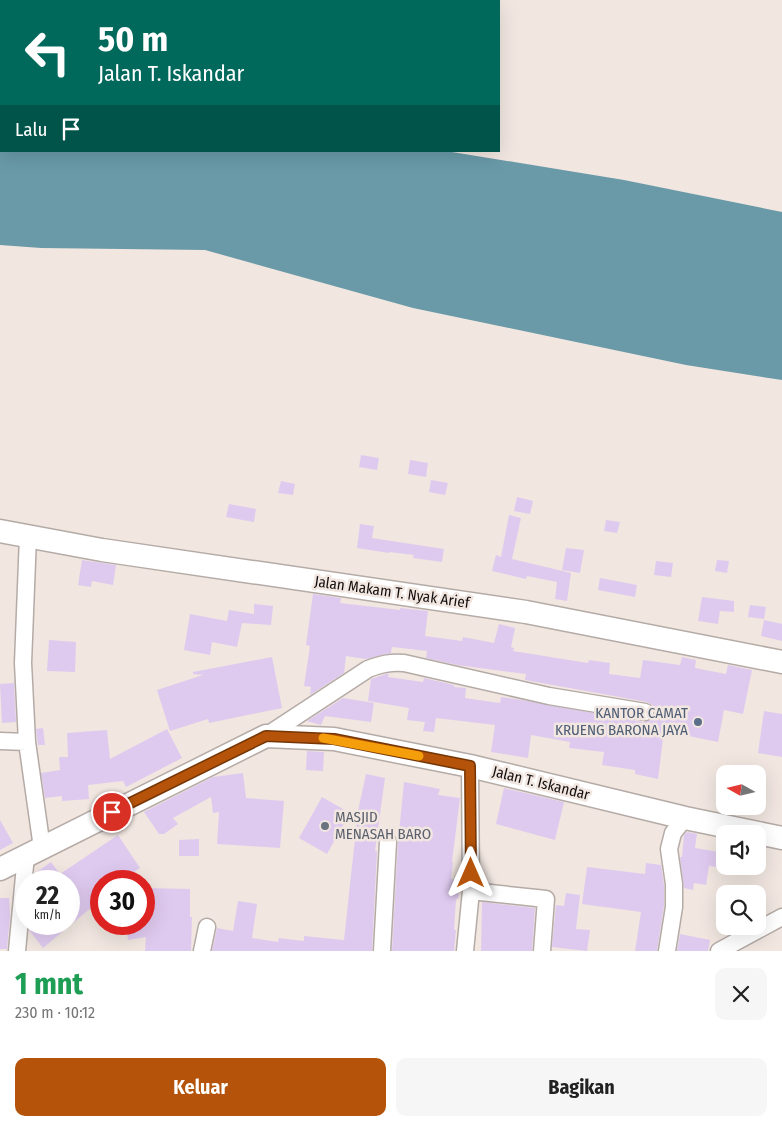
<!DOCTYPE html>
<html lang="id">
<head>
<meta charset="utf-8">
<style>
  body { margin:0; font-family:"Fira Sans Condensed",sans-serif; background:#f6f6f6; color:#222; height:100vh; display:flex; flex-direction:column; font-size:19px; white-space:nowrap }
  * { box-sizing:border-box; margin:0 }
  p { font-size:16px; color:#767676 }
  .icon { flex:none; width:28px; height:28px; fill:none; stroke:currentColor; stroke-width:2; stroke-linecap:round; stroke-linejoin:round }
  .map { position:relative; height:951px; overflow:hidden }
  .drawer { display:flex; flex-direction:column; background:#fff; flex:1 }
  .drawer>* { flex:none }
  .banner { position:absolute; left:0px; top:0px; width:500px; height:152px; box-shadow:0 5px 20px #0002; background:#00695c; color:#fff; overflow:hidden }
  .needle { width:32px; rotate:278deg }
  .buttons { position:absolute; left:716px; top:765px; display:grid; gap:10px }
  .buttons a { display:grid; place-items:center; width:50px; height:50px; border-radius:10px; background:#fff; box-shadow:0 5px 20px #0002; font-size:25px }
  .speed { position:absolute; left:15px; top:870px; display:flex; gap:10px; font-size:25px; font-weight:700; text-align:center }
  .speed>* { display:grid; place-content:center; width:65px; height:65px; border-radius:50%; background:#fff; box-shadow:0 5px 20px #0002; line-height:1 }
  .speed small { font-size:12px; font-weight:400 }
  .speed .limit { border:8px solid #d22; background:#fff; color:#111 }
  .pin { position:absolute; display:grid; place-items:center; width:42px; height:42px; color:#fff; margin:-21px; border:2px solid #fff; border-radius:50%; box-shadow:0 1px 5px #0007 }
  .me { position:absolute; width:55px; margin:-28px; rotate:0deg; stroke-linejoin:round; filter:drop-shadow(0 0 4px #0008) }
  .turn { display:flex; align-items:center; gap:18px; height:105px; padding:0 15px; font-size:22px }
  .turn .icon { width:65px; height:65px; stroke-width:2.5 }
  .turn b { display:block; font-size:35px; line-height:42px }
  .then { display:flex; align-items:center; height:48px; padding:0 15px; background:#0003; gap:10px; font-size:19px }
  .round { display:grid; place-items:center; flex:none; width:52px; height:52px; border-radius:10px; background:#f6f6f6 }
  .overview { display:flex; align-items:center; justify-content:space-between; height:85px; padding:0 15px }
  h1 { font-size:30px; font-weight:700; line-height:38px; color:#1e9e55 }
  .cta { display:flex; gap:10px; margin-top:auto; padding:10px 15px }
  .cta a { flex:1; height:58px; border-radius:10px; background:#b45309; color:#fff; font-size:20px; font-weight:700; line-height:58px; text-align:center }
  .cta a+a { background:#f6f6f6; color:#222 }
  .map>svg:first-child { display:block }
  .water { fill:#6a9aa8 }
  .building { fill:#dfcaef }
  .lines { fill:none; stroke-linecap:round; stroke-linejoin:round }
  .street-casing { stroke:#b5aba6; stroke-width:19 }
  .secondary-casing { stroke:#b5aba6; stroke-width:25 }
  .street { stroke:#fff; stroke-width:16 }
  .secondary { stroke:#fff; stroke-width:22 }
  .route-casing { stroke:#753606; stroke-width:12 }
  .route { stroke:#b45309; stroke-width:9 }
  .slow { stroke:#f59e0b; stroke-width:9 }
  .service-dot { fill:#5c6f8a; stroke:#f1e6e0; stroke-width:2 }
  .worship-dot { fill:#6b7280; stroke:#f1e6e0; stroke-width:2 }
  .labels { text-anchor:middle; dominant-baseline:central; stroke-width:5; stroke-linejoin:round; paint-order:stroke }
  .street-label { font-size:15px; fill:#120e0d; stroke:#f1e6e0 }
  .service-label { font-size:15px; fill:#4e5e75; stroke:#f1e6e0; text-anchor:end }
  .worship-label { font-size:15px; fill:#5b616d; stroke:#f1e6e0; text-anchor:start }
</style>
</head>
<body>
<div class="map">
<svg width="782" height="951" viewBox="0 0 782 951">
  <rect width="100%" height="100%" fill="#f1e6e0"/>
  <path class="water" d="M0,79L1,151H446L624,180L782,212V380L686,365L413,308L205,250L41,248L0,245Z"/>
  <path class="building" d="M361,455L379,458L377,470L359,467Z
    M410,460L428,463L426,477L408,474Z
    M431,480L448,483L445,495L429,492Z
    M281,481L295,484L293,495L278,493Z
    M517,497L533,501L530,514L514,511Z
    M229,504L256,509L254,522L226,517Z
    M509,515L521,518L512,559L571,573L567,601L555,599L557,582L527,576L526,579L492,571L496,555L501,557Z
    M606,520L620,522L617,533L604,531Z
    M360,524L374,526L372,538L444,549L442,562L413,558L414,555L389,552V553L357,548Z
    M566,548L584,550L580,573L562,570Z
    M82,560L116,565L113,585L92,581L91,587L78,585Z
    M717,560L729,561L727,573L715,571Z
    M656,561L673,563L671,577L654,575Z
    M600,578L637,585L635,597L598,590Z
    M313,594L341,598L340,603L400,610V608L428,611L425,636L462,641L463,637L494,643L499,624L515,628L511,647L514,648L513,651L588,663L589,660L610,663L609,674L640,678L643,660L680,665L682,657L696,660L695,668L726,674L728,665L752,670L743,714L724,710L718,742L664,731L658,779L635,774V770L602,765L604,752L569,748L570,742L531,735L528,758L491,752L495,725L436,718L434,732L423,731L425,722L407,720L409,708L368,701L371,679L389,673L388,677L423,682L424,678L454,685V687L466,688L465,698L500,703L501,697L522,700L643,722L652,719L655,714L654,709L652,705L647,702L525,680L526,674L457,665L426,658L427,651L392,647L391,653L366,659L346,656L344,673L310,695L311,687L304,686L310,646L306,645Z
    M702,597L734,601V612L720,611L718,624L698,621Z
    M254,604L273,606L271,625L242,623L237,647L212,642L210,655L184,650L190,614L227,621L229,610L254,614Z
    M750,605L766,607L764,619L748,617Z
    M764,620L782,624V641L761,636Z
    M49,640L76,642L75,672L47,671Z
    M272,657L282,708L209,723L208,719L170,731L157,690L203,675L193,674V672Z
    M14,683L16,722L2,723L0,684Z
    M343,698L374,703L371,722L325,716L321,725L307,721Z
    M764,711L782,714V757L758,753Z
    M43,728L45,745H38L36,729Z
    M167,729L182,758L126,787L123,781L88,785L89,799L62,801V796L45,798L41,773L60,770L59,757H68L67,733L107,730L110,759Z
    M307,751L324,752L323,771L306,770Z
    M243,773L246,798L284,801L280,848L217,844L219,812L213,813L211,797L173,818L178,824L164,834H159L144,812L213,777Z
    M366,774L385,778L375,851H377L372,951H212L217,928L233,931L238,901L257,904L252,938L278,942L279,938L304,941V936L344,940L358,811Z
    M404,782L440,789L438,795L460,798L452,862H453L451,879L460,880L458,899H456L454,930H456L454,951H392L398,842Z
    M504,788L564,802L555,840L496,824Z
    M322,797L350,813L327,854L299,838Z
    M0,820L13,843L0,850Z
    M687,832L697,834L695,848L725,853V868L709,866L706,885L694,883L693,890L684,888L680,857H682L684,835Z
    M118,835L140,868L120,881H101V927L92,907L43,948L29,930L30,924H69V881H44L37,872L51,862L60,874Z
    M199,839V856H179V840Z
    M646,863L661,865L664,885V906L657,951H635L641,912L582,904L587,867L645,874Z
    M145,888L190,889V917H192L191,951H145L146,937L128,940L126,924H145Z
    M566,893L580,895L576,929L590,930L587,951L552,947L556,905L564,906Z
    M0,898H9L10,916L7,949H0Z
    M482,902L535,908L532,951H481Z
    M680,934L710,940L708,951H677Z"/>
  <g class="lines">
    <g class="street-casing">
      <path id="street" d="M28,536L23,663L27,742L42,848
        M266,736L368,669C381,664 390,662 404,663L549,696L645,712
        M0,741L27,742
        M471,891L546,899L542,951
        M17,951L26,855
        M202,951L207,927
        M382,951L388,842
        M465,951L471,891L470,766
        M667,951L674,907V884L669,849L673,833L685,818
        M719,951L782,917"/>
    </g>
    <g class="secondary-casing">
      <path id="secondary" d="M0,531L102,550L526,612L782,662
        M0,869L266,736L334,739L470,766L685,818L782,838"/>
    </g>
    <use href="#street" class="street"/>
    <use href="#secondary" class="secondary"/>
  </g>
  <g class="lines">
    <g class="route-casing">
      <path id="route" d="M112,812L266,736L334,739L470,766L471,873"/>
    </g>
    <use href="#route" class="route"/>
    <path class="slow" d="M323,738L419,756"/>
  </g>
  <circle class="service-dot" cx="698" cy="722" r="5"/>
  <circle class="worship-dot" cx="325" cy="826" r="5"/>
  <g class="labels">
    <g class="street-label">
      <text transform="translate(392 592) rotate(8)">Jalan Makam T. Nyak Arief</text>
      <text transform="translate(541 783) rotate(14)">Jalan T. Iskandar</text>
    </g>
    <g class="service-label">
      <text x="688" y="713">KANTOR CAMAT<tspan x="688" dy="17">KRUENG BARONA JAYA</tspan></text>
    </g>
    <g class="worship-label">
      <text x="335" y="817">MASJID<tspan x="335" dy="17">MENASAH BARO</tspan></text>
    </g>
  </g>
</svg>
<div class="buttons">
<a><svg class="needle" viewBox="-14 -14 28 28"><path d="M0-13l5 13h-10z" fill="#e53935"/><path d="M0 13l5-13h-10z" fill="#767676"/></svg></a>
<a><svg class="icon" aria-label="sound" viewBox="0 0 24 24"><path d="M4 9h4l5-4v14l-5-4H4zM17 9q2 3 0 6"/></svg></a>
<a><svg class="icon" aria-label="search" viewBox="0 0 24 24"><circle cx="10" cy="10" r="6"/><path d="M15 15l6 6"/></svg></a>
</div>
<div class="speed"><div>22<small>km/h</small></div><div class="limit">30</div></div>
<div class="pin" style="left:112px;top:812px;background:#d93025"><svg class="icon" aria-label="arrive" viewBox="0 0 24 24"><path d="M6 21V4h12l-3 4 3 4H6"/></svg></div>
<svg class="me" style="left:471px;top:873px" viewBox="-20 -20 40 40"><path d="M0-17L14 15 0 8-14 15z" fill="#b45309" stroke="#fff" stroke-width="4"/></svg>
<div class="banner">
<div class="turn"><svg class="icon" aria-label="left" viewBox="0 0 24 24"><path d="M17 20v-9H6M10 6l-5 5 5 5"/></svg><div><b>50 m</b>Jalan T. Iskandar</div></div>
<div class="then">Lalu<svg class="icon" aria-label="arrive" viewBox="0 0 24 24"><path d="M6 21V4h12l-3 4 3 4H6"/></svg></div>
</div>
</div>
<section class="drawer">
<div class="overview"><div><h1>1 mnt</h1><p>230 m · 10:12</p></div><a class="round"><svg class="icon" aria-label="close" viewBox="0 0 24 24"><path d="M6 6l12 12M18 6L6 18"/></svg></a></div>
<div class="cta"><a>Keluar</a><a>Bagikan</a></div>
</section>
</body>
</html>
